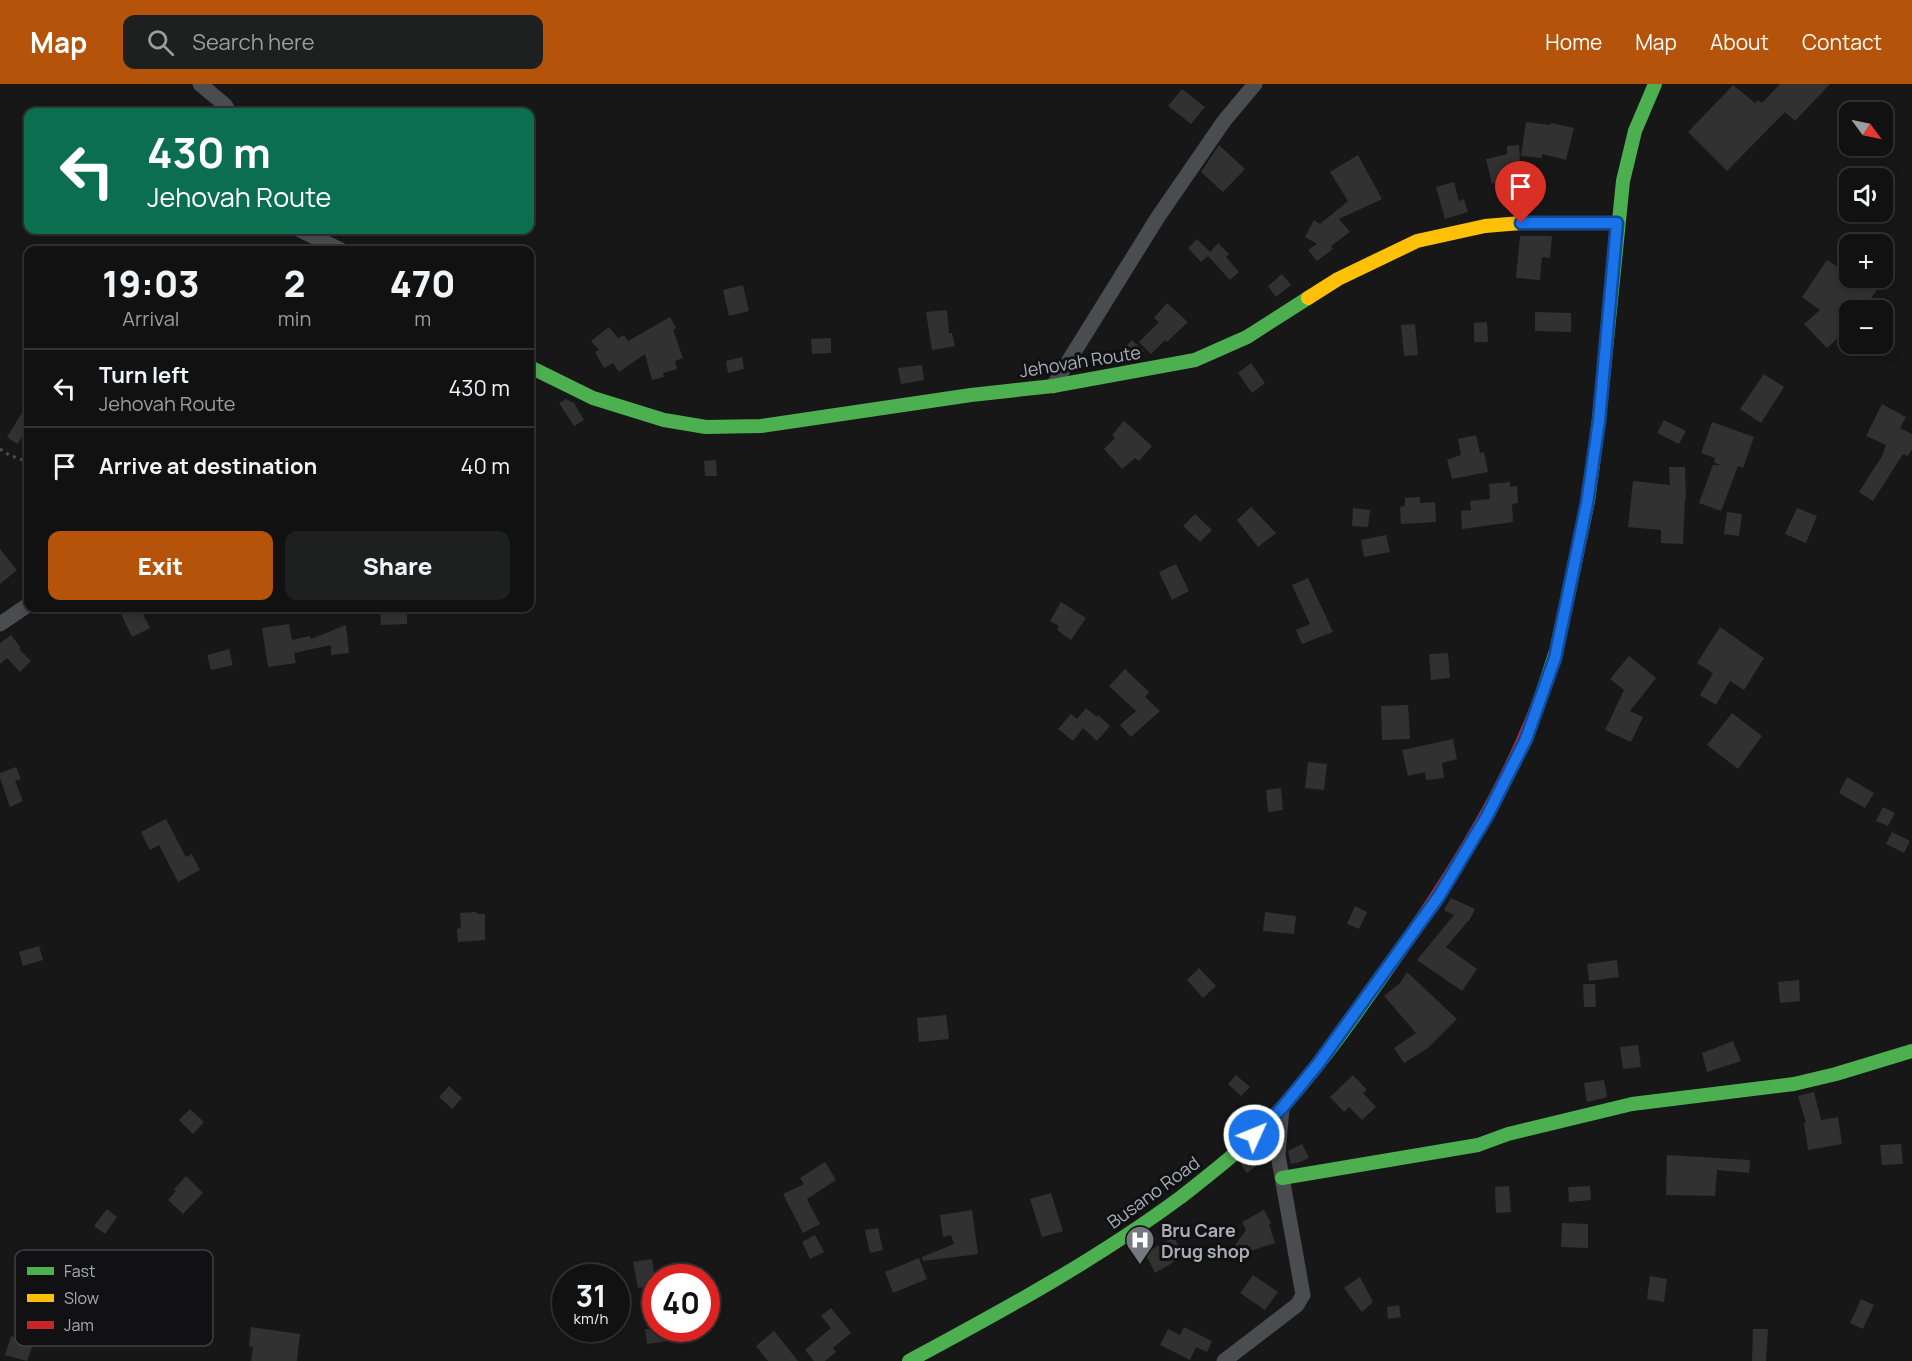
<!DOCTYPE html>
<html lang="en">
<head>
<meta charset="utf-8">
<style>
  body { margin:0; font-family:Manrope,sans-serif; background:#1e1f1f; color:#f1f3f6; height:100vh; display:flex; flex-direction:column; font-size:22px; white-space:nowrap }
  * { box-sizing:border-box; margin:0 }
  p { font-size:20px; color:#9c9d9f }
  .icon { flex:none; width:33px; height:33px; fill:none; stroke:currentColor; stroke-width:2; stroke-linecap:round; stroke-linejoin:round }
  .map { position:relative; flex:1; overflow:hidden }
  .drawer { position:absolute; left:24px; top:162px; width:510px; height:366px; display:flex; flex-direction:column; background:#111; border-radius:12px; box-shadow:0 3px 9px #0003,0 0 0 2px #303131 }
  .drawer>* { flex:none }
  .top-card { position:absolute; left:24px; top:24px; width:510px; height:126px; border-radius:12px; box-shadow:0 3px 9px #0003,0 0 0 2px #303131; background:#0b6e4f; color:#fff; overflow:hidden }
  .needle { width:39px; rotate:123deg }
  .controls { position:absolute; left:1839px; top:18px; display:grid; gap:12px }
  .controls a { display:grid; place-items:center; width:54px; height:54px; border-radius:12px; background:#111; box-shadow:0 3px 9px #0003,0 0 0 2px #303131; font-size:30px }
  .speed { position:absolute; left:552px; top:1180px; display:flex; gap:12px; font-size:30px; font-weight:700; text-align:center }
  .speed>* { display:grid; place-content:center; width:78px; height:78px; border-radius:50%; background:#111; box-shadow:0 3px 9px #0003,0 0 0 2px #303131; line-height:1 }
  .speed small { font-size:15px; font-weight:400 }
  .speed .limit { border:9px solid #d22; background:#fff; color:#111 }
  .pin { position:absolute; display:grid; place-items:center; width:51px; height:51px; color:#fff; margin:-62px -26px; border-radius:50% 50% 50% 0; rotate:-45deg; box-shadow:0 0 6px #0007 }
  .pin .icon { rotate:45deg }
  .me { position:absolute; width:66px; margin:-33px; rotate:46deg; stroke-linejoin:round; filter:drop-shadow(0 0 4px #0008) }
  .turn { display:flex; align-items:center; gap:21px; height:126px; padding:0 24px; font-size:27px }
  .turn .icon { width:78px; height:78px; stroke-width:2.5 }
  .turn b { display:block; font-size:42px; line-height:51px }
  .eta { display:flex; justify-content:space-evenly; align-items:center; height:102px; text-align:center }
  .eta b { font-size:36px; font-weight:800; line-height:42px }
  .button { display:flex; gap:12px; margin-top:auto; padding:12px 24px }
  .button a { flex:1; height:69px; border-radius:12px; background:#b45309; color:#fff; font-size:24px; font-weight:800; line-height:69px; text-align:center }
  .button a+a { background:#1e1f1f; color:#f1f3f6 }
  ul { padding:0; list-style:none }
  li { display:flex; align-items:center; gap:18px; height:78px; padding:0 24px; border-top:2px solid #303131 }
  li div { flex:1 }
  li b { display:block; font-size:22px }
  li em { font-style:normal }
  header { display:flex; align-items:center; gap:36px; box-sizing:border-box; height:84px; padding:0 30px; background:#b45309; color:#fff }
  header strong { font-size:28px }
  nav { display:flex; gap:33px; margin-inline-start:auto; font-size:21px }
  .search { width:420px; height:54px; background:#1e1f1f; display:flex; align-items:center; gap:15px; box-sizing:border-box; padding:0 21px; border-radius:12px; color:#9c9d9f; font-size:22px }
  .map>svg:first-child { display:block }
  .building { fill:#313132 }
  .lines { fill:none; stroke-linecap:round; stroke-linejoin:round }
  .path { stroke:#4d4e51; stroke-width:3; stroke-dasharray:3 4.5; stroke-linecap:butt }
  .street { stroke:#4b4c4f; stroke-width:15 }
  .fast { stroke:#4caf50; stroke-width:14 }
  .slow { stroke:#ffc107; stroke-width:14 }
  .jam { stroke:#c62828; stroke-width:14 }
  .route-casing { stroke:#114b97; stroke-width:15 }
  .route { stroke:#1a73e8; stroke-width:10 }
  .labels { text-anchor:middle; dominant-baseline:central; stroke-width:6; stroke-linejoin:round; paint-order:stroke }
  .street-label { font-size:18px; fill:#a9adb7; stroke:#111113 }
  .poi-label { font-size:18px; font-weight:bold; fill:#a9adb7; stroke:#111113; text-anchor:start }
  .key { fill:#111113; stroke:#3f4044; stroke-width:1.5 }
  .key-label { font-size:16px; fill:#a9adb7 }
</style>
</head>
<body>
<header>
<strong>Map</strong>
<div class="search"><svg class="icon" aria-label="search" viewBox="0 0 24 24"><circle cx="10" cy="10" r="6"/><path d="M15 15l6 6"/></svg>Search here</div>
<nav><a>Home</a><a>Map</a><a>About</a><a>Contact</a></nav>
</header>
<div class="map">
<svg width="1912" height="1277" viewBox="0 0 1912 1277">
  <rect width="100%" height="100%" fill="#171717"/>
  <path class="building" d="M1780,0H1830L1795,37L1785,28L1727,87L1688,48L1733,1L1755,19L1758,16L1762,19Z
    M1182,5L1205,23L1191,40L1168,22Z
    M1526,38L1550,41L1551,39L1574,44L1566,76L1542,70V74L1521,72Z
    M1219,61L1245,85L1223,108L1201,88Z
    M1519,61L1521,93L1492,100L1486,75L1507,70V62Z
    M1358,71L1382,115L1339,135L1350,148L1331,162L1333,165L1317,177L1308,166L1317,160L1305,153L1314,136L1320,140L1348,117L1330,88Z
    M1454,98L1459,117L1464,115L1468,128L1445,135L1436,103Z
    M1520,152H1552L1550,174L1542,173L1540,196L1516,194Z
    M1197,155L1210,168L1218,159L1229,170L1226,173L1239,188L1230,196L1208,172L1201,178L1188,164Z
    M1827,176L1850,191V194H1865L1879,203L1863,226H1850V243L1827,264L1804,240L1820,226L1802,213Z
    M1282,190L1291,201L1276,213L1268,202Z
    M743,201L749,227L729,232L723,206Z
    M1167,219L1188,238L1167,258L1165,256L1151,270L1139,258L1159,238L1154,234Z
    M947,226L949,249H952L955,262L932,266L926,228Z
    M1535,228L1571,229V248L1535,247Z
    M670,233L676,244L673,246L683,274L675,277L677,285L663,289L664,293L652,296L645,270L619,288L613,279L604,284L595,268L599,266L591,257L609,243L618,254L624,251L628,257Z
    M1487,238L1488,258H1474V239Z
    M1415,240L1418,271L1404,272L1401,241Z
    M831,254V269L812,270L811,255Z
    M1132,256L1144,267L1136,275L1128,276L1120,269Z
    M742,273L744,285L728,289L726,277Z
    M1251,279L1265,299L1252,309L1238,289Z
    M922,281L924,296L901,300L898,284Z
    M1764,290L1784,303L1761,339L1740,325Z
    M566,315L574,319L584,336L574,342L559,319Z
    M28,319V346L17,360L7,353Z
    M1882,320L1906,333L1900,344L1912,350V365L1908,372L1903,370L1873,417L1859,408L1882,372L1886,361L1866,352Z
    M1664,336L1686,347L1679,360L1657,349Z
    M1124,337L1152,362L1139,377L1135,374L1122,385L1104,365L1115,354L1112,351Z
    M1712,338L1754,353L1743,384L1738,382L1721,427L1699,419L1713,381H1720L1714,378L1715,374L1701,369Z
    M1476,351L1480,369L1484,368L1488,388L1452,395L1447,376L1461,371L1458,355Z
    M716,376L717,392H705L704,377Z
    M1669,383H1685L1686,415L1685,414L1683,460L1661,459V446L1628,443L1633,397L1670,401Z
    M1510,398V403L1517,402L1518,419L1512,420L1513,438L1462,445L1461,427L1471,426L1470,417L1490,415L1489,400Z
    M1420,413V419L1435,418L1436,438L1401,440L1400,423L1405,422V414Z
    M1251,423L1276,449L1258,463L1237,436Z
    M1353,424L1370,426L1368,443L1352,442Z
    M1797,424L1817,432L1806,459L1785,450Z
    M1727,428L1742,430L1739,452L1724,450Z
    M1195,430L1212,446L1200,458L1183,442Z
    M1386,451L1390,468L1364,473L1361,456Z
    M0,465L17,486L0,500Z
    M1176,480L1189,507L1172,516L1159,488Z
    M1308,494L1333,548L1302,560L1296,546L1310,540L1292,501Z
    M1061,518L1086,534L1071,556L1057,546L1059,542L1050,537Z
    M118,524H140L150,544L132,553Z
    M380,524H401L402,526H407V540L381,541Z
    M289,540L292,556L310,552L311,555L346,541L349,569L331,571V561L294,569L296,579L268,583L262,544Z
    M1720,543L1764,574L1744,606L1730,597L1716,621L1700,611L1713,589L1697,579Z
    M11,551L21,564L19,565L31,577L20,588L7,574L0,580V559Z
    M229,565L233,581L211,586L207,571Z
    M1448,569L1450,594L1431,596L1429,570Z
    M1629,572L1656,594L1630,627L1643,633L1631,658L1605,646L1624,606L1610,595Z
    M1125,585L1149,608L1145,613L1160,627L1131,653L1120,641L1136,627L1109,602Z
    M1408,621L1410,655L1382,656L1381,622Z
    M1086,624L1097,633L1098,631L1110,642L1097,657L1083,644L1073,657L1058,645L1071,630L1077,635Z
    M1732,629L1762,652L1738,685L1707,661Z
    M1453,655L1457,675L1442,679L1444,694L1426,696L1425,688L1408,692L1402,666Z
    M1308,678L1327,680L1324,706L1305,704Z
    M16,683L21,695L15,697L23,717L10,723L0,694V689Z
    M1847,693L1874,709L1865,724L1839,709Z
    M1281,704L1283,726L1268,728L1266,706Z
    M1883,723L1895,729L1888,742L1876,737Z
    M166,735L186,773L192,770L200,786L178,798L159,761L150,766L141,748Z
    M1892,748L1910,757L1904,769L1886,760Z
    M1451,814L1475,825L1469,837H1468L1446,863L1477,885L1462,907L1417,876L1454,831L1444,826Z
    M1355,822L1367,828L1359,845L1347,840Z
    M476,828L477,830H485V856L458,858L457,845L461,844L460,829Z
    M1265,828L1296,832L1294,850L1263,847Z
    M39,862L43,876L23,882L19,868Z
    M1617,876L1619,893L1589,897L1587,880Z
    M1199,884L1216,902L1203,914L1187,896Z
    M1407,888L1457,935L1428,964L1404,979L1394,964L1416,949L1384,912L1400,899Z
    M1799,896L1800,917L1780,919L1778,898Z
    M1583,900H1595L1596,923H1584Z
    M946,931L949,955L919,958L917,934Z
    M1733,957L1741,977L1707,988L1702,969Z
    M1638,961L1641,983L1623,985L1620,963Z
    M1236,991L1250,1003L1241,1012L1228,1000Z
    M1353,991L1367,1006L1363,1009L1376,1023L1362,1036L1349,1023L1344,1028L1330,1013Z
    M1604,996L1607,1013L1587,1018L1584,999Z
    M449,1002L462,1014L452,1025L439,1013Z
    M1814,1008L1821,1036L1838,1033L1842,1060L1808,1066L1804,1039H1806L1798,1012Z
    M190,1025L204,1038L193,1050L179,1036Z
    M1302,1060L1309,1074L1300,1078L1291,1080L1288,1067Z
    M1901,1060L1903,1080L1882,1081L1880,1061Z
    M1259,1065L1266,1074L1247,1089L1241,1081Z
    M1667,1071L1750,1076L1749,1089L1717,1086L1715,1112L1666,1111Z
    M825,1078L836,1096L807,1115L820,1140L803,1149L783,1110L804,1100L800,1094Z
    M186,1092L203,1109L183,1130L168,1116L176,1107L174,1105Z
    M1509,1102L1511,1128L1496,1129L1495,1103Z
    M1590,1102L1591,1116L1569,1118L1568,1103Z
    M1051,1109L1063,1147L1042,1153L1030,1115Z
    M107,1125L117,1133L105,1150L94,1142Z
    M972,1126L978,1170L923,1177L922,1173L954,1160L951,1151L943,1153L940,1131Z
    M1264,1126L1271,1139L1269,1140L1275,1159L1225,1175L1246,1146L1242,1138Z
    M1562,1139L1588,1140V1164L1561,1163Z
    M878,1144L883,1166L870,1169L865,1146Z
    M815,1151L824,1168L810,1175L802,1158Z
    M1174,1153L1184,1172L1155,1189L1145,1169Z
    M919,1174L927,1195L893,1209L885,1188Z
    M652,1175L656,1201L638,1204L633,1178Z
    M1253,1191L1278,1208L1265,1226L1240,1209Z
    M1650,1192L1667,1195L1664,1218L1647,1215Z
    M1360,1193L1373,1218L1362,1228L1344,1204Z
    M1861,1215L1874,1221L1863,1245L1850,1239Z
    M1399,1221L1401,1233L1388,1235L1387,1223Z
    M831,1224L851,1249L833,1264L836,1268L825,1277H814L805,1266L831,1244L821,1232Z
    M251,1243L300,1250L297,1277H251L253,1263L249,1262Z
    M1184,1243L1212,1257L1207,1268L1196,1263L1190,1276L1160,1261L1168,1245L1180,1251Z
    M645,1245H667L668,1257L647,1260Z
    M1753,1245H1768L1766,1277H1752Z
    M774,1247L798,1277H768L756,1262Z
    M11,1252L33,1260L27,1277L5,1271Z"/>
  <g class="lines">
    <path class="path" d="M0,365L9,371L28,378"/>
    <path class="street" d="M200,0L225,21L229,28
      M300,146L341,166
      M1053,302L1158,133L1224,37L1255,0
      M0,540L28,521
      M1224,1277L1297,1221L1303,1211L1278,1071L1282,1024"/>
    <path class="fast" d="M530,283L593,314L664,336L706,343L761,342L971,311L1053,302L1195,276L1247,253L1308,214
      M1542,610L1557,564L1588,417L1599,335L1623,97L1635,47L1655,0
      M1282,1094L1478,1061L1508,1050L1632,1020L1794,1000L1836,990L1912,967
      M909,1277C1002,1227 1096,1176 1181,1113C1208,1092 1236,1070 1261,1046C1314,992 1357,929 1400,867"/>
    <path class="slow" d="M1308,214L1338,195L1417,157L1485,142L1521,139H1617"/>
    <path class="jam" d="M1400,867C1456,786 1508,703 1542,610"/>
  </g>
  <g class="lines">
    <g class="route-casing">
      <path id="route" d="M1254,1051L1282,1024L1318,980L1439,812L1487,732L1526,655L1555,574L1587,419L1599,337L1617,139H1521"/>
    </g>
    <use href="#route" class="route"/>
  </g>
  <defs>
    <g id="hospital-pin" transform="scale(1.5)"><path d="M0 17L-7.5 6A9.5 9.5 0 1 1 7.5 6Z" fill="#76787f" stroke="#111113"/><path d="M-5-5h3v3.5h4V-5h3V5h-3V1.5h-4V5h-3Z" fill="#fff"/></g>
  </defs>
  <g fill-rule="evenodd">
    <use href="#hospital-pin" x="1140" y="1156"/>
  </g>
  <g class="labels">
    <g class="street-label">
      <text transform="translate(1080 277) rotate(-9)">Jehovah Route</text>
      <text transform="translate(1153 1108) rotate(-36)">Busano Road</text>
    </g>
    <g class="poi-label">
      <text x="1161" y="1146">Bru Care<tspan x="1161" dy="21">Drug shop</tspan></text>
    </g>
  </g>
  <rect x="15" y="1166" width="198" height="96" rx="9" class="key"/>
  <rect x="27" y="1183" width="27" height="8" fill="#4caf50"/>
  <rect x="27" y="1210" width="27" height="8" fill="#ffc107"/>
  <rect x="27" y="1237" width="27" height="8" fill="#c62828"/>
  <g class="key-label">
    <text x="64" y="1193">Fast</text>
    <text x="64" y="1220">Slow</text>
    <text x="64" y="1247">Jam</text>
  </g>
</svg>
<div class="controls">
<a><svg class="needle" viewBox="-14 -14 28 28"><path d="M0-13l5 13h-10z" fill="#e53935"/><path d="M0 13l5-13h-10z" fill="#9c9d9f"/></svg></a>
<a><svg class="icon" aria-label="sound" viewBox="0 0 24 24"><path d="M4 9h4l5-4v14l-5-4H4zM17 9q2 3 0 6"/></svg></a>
<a>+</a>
<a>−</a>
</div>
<div class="speed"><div>31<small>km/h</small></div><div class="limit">40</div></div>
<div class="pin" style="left:1521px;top:139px;background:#d93025"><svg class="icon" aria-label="arrive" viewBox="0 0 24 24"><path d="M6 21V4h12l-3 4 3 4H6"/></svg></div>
<svg class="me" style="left:1254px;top:1051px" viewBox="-20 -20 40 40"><circle r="17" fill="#1a73e8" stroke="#fff" stroke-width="3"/><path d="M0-11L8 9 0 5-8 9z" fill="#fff"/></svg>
<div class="top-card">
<div class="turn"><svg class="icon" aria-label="left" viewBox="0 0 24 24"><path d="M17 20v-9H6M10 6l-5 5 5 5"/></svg><div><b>430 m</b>Jehovah Route</div></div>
</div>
<section class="drawer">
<div class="eta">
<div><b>19:03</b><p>Arrival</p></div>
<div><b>2</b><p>min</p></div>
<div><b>470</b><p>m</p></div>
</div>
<ul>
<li><svg class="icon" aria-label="left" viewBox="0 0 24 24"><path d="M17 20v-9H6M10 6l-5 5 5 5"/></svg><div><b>Turn left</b><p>Jehovah Route</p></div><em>430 m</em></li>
<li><svg class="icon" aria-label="arrive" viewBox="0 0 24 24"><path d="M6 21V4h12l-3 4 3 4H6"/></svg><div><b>Arrive at destination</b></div><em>40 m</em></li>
</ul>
<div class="button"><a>Exit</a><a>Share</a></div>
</section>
</div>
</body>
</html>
